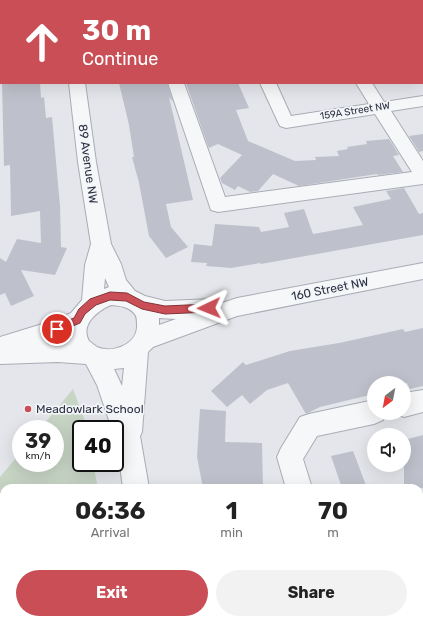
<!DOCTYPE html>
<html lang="en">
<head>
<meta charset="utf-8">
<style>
  body { margin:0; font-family:Rubik,sans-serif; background:#f2f2f2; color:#222; height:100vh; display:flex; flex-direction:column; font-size:15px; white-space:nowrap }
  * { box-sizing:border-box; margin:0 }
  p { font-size:13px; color:#767676 }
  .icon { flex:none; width:22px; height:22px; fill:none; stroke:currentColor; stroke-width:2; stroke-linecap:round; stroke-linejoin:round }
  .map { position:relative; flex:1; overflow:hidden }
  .panel { position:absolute; left:0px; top:484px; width:423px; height:140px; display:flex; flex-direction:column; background:#fff; border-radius:12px 12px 0 0; box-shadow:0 4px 16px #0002 }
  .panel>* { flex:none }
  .banner { position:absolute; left:0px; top:0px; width:423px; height:84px; box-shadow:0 4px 16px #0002; background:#ca4e55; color:#fff; overflow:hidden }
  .needle { width:26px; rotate:212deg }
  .buttons { position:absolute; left:367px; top:376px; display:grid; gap:8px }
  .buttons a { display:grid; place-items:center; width:44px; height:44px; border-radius:50%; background:#fff; box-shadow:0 4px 16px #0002; font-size:20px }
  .speed { position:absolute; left:12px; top:420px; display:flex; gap:8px; font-size:20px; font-weight:700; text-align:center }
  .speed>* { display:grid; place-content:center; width:52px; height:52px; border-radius:50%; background:#fff; box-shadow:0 4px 16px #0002; line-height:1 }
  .speed small { font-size:10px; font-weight:400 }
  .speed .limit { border:2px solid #111; border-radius:6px; background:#fff; color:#111 }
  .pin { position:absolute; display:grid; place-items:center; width:34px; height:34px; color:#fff; margin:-17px; border:2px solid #fff; border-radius:50%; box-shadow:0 1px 4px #0007 }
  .me { position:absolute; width:44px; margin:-22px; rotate:268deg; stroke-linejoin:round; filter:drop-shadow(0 0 3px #0008) }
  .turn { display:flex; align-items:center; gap:14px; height:84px; padding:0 16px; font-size:18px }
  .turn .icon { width:52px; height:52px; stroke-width:2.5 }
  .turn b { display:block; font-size:28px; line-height:34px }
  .eta { display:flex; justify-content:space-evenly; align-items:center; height:68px; text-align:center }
  .eta b { font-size:24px; font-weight:700; line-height:28px }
  .primary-button { display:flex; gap:8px; margin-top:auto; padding:8px 16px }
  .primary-button a { flex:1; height:46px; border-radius:24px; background:#ca4e55; color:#fff; font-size:16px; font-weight:700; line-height:46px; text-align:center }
  .primary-button a+a { background:#f2f2f2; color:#222 }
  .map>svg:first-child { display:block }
  .green { fill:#c7d5c5 }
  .building { fill:#bec1cb }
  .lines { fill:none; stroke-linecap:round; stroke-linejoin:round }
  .minor-casing { stroke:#a9acb5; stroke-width:2 }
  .minor { fill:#f6f7f9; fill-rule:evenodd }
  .route { fill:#ca4e55; stroke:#833337 }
  .poi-dot { fill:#ca4e55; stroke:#f3f5f8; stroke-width:1.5 }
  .labels { text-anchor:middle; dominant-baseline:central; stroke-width:3.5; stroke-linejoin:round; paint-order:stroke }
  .far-street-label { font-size:10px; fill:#2c3243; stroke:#f3f5f8 }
  .street-label { font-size:12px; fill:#2c3243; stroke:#f3f5f8 }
  .poi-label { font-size:12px; fill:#2c3243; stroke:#f3f5f8; text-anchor:start }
</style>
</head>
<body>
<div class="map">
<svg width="423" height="624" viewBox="0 0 423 624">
  <rect width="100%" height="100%" fill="#e4e6eb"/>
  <path class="green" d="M73,389L88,429H81V463H93L98,488H4V620H120L121,624H0V477L21,452V463H55V429H40Z"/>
  <path class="building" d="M2,83H40L41,98L44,97L46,118L52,117L60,206L61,247L67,248L55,275L21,270L34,296L11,306L5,293L0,295V258L6,262L17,239L41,243L40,211L11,216L10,165L4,166Z
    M119,83H167L173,102L169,97L193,200L166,204L171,227L188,247L166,258L149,236L139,183L132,157H134L129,125Z
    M186,83H238L249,108L236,110L248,141L295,161L316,160L315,157L339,156L337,151L348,149L347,147L367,144L366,141L389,139L399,155L393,156L403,172L378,175L377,174L299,186L273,174L258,191L250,192L238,186L235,190L222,183L220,178L242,155L218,144L209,148L208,146Z
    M423,134V151L419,152L409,136Z
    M404,188L419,214L423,213V235L261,264L260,263L231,268L206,266L207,263L191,262L194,244L212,246L215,224L259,227L261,232L289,227L284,213L304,209L313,234L363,225L353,207L391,199L386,191Z
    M423,328V386L410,389L407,383H374V394L320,407L306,414L288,383L267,390L250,404L242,395L227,407L211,391L243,362L246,365L290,351L339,343L403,329L405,332Z
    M200,409L226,411L225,442L262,443L263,488H203L197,457Z
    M423,435V488H404V440Z
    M353,451L367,488H342L331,456Z"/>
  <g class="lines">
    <g class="minor-casing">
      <path id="minor" d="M59,0H73V1H59Z
        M223,0H237V1H223Z
        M303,0H317L318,1H304Z
        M389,0H403L404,1H390Z
        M422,28H423V38H422Z
        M69,83H85L96,162L111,244L121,264L126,280L135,291L145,296L165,301L214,299L222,303L237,298L423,263V279L237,316L153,347L148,352L142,432L140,436L149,488H123L115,429H112L97,385L86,364L58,362L0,364V337L52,321L71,313L82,300L85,265L91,244L78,162ZM105,278L109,287L104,289ZM111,305C119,306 128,306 134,313C137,316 137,320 137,325C138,344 113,354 97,347C94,345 92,343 89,341C80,325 97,311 111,305ZM159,318L176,319L159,325ZM65,336L66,342H46ZM124,368L122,386L114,369Z
        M168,83H184L225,197L412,172L375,114L286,128L280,126L278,122L260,83H276L291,116L369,104L356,83H372L384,102L423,96V106L391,111L423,161V184L218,212L211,210Z
        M423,390V412L404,417L395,413H404V393Z
        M374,400V413H386L383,420L374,424L317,436L303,459L312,488H286L277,457L281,448L300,417L309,414Z
        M423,542V570L419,571V543Z
        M143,620H184L182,624H142Z
        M325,620H355L356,624H326Z"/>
    </g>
    <use href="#minor" class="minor"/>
  </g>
  <path class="route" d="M110,292L127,293L144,302L165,306L209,304L213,305L214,308L213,311L209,312L165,314L142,309L126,301L110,300L96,305L85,314L80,323L57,333L54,332L52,329L54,326L74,318L79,309L90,299Z"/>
  <circle class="poi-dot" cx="28" cy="409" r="4"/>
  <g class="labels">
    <g class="far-street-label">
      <text transform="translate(355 111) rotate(-9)">159A Street NW</text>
    </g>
    <g class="street-label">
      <text transform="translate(88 164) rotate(82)">89 Avenue NW</text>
      <text transform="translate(330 289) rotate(-11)">160 Street NW</text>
    </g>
    <g class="poi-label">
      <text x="36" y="409">Meadowlark School</text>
    </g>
  </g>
</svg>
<div class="buttons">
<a><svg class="needle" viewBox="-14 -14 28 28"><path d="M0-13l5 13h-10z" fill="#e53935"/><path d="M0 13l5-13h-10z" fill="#767676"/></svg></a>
<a><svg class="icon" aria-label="sound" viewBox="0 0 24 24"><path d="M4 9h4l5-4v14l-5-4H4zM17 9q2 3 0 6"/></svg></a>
</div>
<div class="speed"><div>39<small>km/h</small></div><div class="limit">40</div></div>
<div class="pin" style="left:57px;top:329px;background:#d93025"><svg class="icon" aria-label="arrive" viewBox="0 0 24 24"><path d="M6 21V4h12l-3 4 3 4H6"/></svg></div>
<svg class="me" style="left:209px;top:308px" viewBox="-20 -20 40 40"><path d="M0-17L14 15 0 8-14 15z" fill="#ca4e55" stroke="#fff" stroke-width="4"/></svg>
<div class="banner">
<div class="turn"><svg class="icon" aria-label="ahead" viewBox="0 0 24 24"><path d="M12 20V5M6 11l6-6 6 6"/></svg><div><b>30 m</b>Continue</div></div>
</div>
<section class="panel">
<div class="eta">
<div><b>06:36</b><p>Arrival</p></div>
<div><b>1</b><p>min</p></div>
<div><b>70</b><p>m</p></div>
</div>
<div class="primary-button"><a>Exit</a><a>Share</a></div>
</section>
</div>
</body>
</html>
